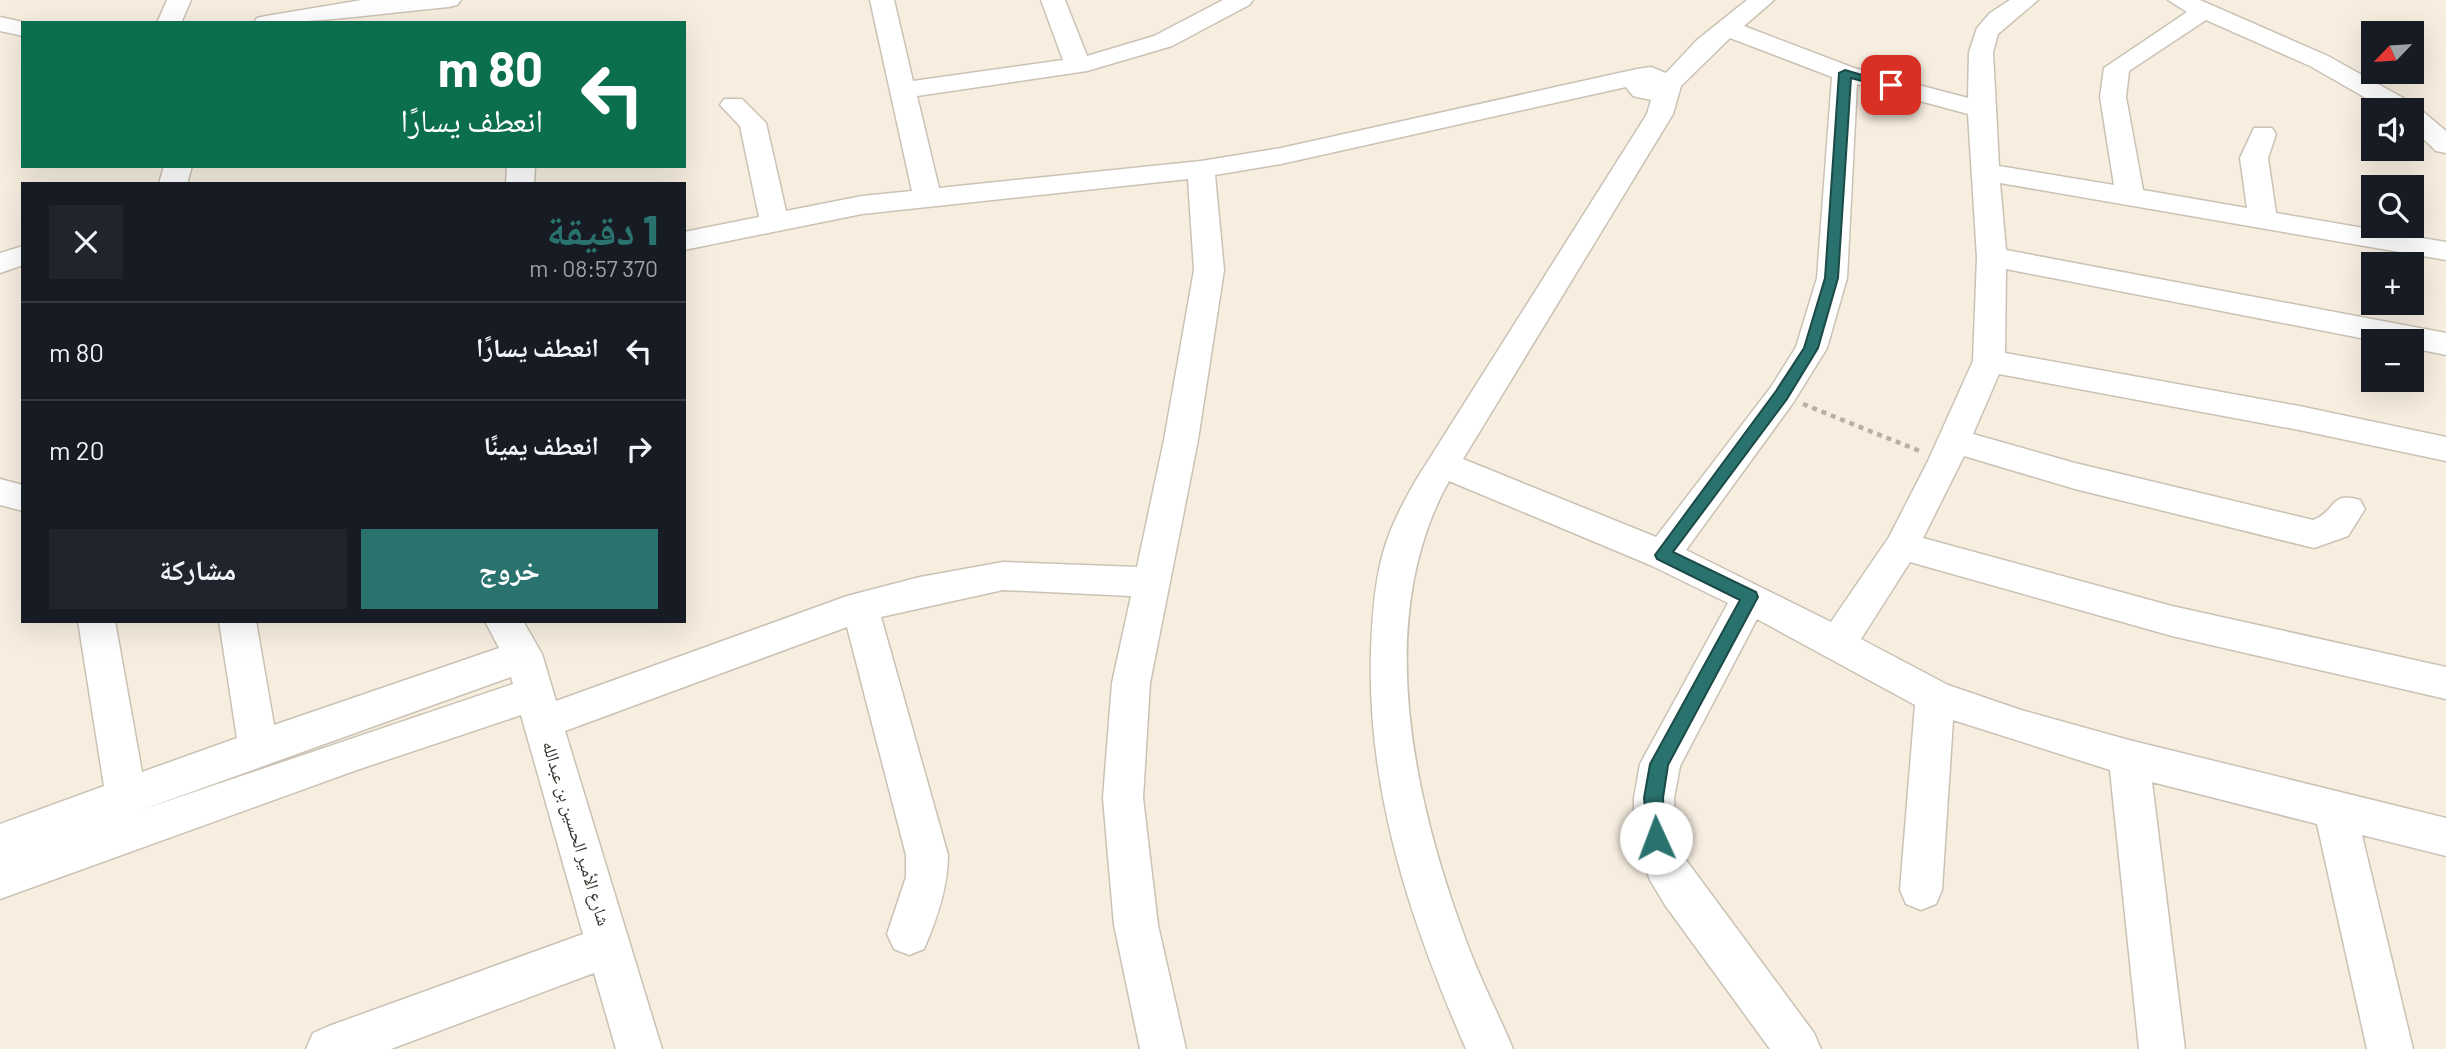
<!DOCTYPE html>
<html lang="ar">
<head>
<meta charset="utf-8">
<style>
  body { margin:0; font-family:Barlow,"Noto Naskh Arabic",sans-serif; background:#20242c; color:#f1f3f6; direction:rtl; height:100vh; display:flex; flex-direction:column; font-size:26px; white-space:nowrap }
  * { box-sizing:border-box; margin:0 }
  p { font-size:23px; color:#9ea1a6 }
  .icon { flex:none; width:38px; height:38px; fill:none; stroke:currentColor; stroke-width:2; stroke-linecap:round; stroke-linejoin:round }
  .map { position:relative; flex:1; overflow:hidden; direction:ltr }
  .sheet { position:absolute; left:21px; top:182px; width:665px; height:441px; display:flex; flex-direction:column; background:#171b24; border-radius:0px; box-shadow:0 7px 28px #0002; direction:rtl }
  .sheet>* { flex:none }
  .top-card { position:absolute; left:21px; top:21px; width:665px; height:147px; border-radius:0px; box-shadow:0 7px 28px #0002; direction:rtl; background:#0b6e4f; color:#fff; overflow:hidden }
  .needle { width:46px; rotate:245deg }
  .buttons { position:absolute; left:2361px; top:21px; display:grid; gap:14px }
  .buttons a { display:grid; place-items:center; width:63px; height:63px; border-radius:0px; background:#171b24; box-shadow:0 7px 28px #0002; font-size:35px }
  .pin { position:absolute; display:grid; place-items:center; width:60px; height:60px; color:#fff; margin:-30px; border-radius:14px; box-shadow:0 4px 10px #0006 }
  .me { position:absolute; width:77px; margin:-38px; rotate:358deg; stroke-linejoin:round; filter:drop-shadow(0 0 5px #0008) }
  .turn { display:flex; align-items:center; gap:24px; height:147px; padding:0 28px; font-size:32px }
  .turn .icon { width:91px; height:91px; stroke-width:2.5 }
  .turn b { display:block; font-size:49px; line-height:60px }
  .round { display:grid; place-items:center; flex:none; width:74px; height:74px; border-radius:0px; background:#20242c }
  .head { display:flex; align-items:center; justify-content:space-between; height:119px; padding:0 28px }
  h1 { font-size:42px; font-weight:800; line-height:52px; color:#29726d }
  .button { display:flex; gap:14px; margin-top:auto; padding:14px 28px }
  .button a { flex:1; height:80px; border-radius:0px; background:#29726d; color:#fff; font-size:28px; font-weight:800; line-height:80px; text-align:center }
  .button a+a { background:#20242c; color:#f1f3f6 }
  ul { padding:0; list-style:none }
  li { display:flex; align-items:center; gap:21px; height:98px; padding:0 28px; border-top:2px solid #363941 }
  li div { flex:1 }
  li b { display:block; font-size:26px }
  li em { font-style:normal }
  .map>svg:first-child { display:block }
  .lines { fill:none; stroke-linecap:round; stroke-linejoin:round }
  .minor-casing { stroke:#cac2b4; stroke-width:3 }
  .path { stroke:#b8b0a5; stroke-width:4.5; stroke-dasharray:5 5; stroke-linecap:butt }
  .minor { fill:#fff; fill-rule:evenodd }
  .route { fill:#29726d; stroke:#1b4a47; stroke-width:2 }
  .labels { text-anchor:middle; dominant-baseline:central; stroke-width:5; stroke-linejoin:round; paint-order:stroke }
  .street-label { font-size:18px; fill:#393530; stroke:#fff }
</style>
</head>
<body>
<div class="map">
<svg width="2446" height="1049" viewBox="0 0 2446 1049">
  <rect width="100%" height="100%" fill="#f7eee0"/>
  <g class="lines">
    <g class="minor-casing">
      <path id="minor" d="M167,0H191L181,23H157Z
        M461,0L457,5L449,7C384,13 319,23 254,23L257,18L266,16L362,0Z
        M870,0H894L913,81L1063,60L1041,0H1065L1087,56L1154,36L1223,0H1253L1249,5L1172,46L1087,71L917,96L939,188L1201,161L1281,148L1637,69L1651,67L1666,73L1697,40L1747,0H1774L1744,26L1854,68L1968,98L1969,52L1977,28L1990,13L2010,0H2038L1998,34L1993,52L1999,166L2114,185L2100,97L2104,68L2187,12L2168,0H2200L2328,56L2414,104L2446,131V153L2436,151L2412,128V110H2387L2310,66L2206,20L2129,71L2126,97L2143,190L2247,208L2240,158L2254,128H2272L2276,134L2268,158L2276,213L2446,242V260L2000,183L2006,250L2446,333V355L2412,348V341H2376L2006,269L2005,353L2299,406L2446,437V461L2299,430L1999,374L1973,434L2075,463L2313,520C2336,512 2330,490 2360,500L2365,509L2348,536L2314,548L2075,489L1964,456L1923,538L2172,606L2446,667V699L2172,636L1910,562L1861,639L1948,685L2021,710L2129,740L2446,818V856L2362,835L2413,1049H2367L2317,824L2152,782L2185,1049H2139L2110,770L1953,720L1942,890L1936,904L1921,910L1906,904L1900,890L1915,705L1757,619L1680,766L1674,798L1676,838L1683,856L1814,1033L1821,1049H1770L1665,905L1650,880L1634,838V798L1640,764L1728,603L1650,565L1449,481C1371,621 1415,805 1468,946C1481,981 1499,1015 1513,1049H1466C1411,923 1367,793 1371,653C1372,620 1374,585 1383,553C1390,527 1403,503 1416,480L1647,114L1651,100L1633,96L1626,87L1281,164L1215,175L1224,270L1198,440L1150,683L1143,798L1158,925L1186,1049H1140L1114,925L1103,798L1112,683L1131,596L1003,590L881,617L948,855C948,887 937,919 924,949L909,955L894,949L887,934L906,877V855L847,627L565,731L662,1049H616L594,973L391,1049H306L313,1033L329,1026L583,934L521,715L354,771L0,899V824L104,786L78,621H115L142,772L237,738L219,621H256L274,725L499,648L485,621H523L542,654L556,701L847,596L920,577L1003,562L1137,567L1164,440L1194,270L1188,179L862,214L684,250V232L759,217L740,126L720,105L724,99H742L766,123L786,211L862,196L912,191ZM1730,38L1832,77L1817,278L1796,347L1771,387L1656,537L1463,459L1673,114L1681,86ZM1857,84L1968,114L1977,257L1973,361L1928,461L1889,537L1831,622L1686,550L1793,403L1827,348L1847,278ZM511,677L513,684L141,810Z
        M0,17L27,23H23V36L0,31Z
        M164,166H192L187,184H159Z
        M507,166H535L534,184H506Z
        M23,246V265L0,273V253Z
        M0,479L23,485V511L0,505Z"/>
    </g>
    <path class="path" d="M1803,404L1922,452"/>
    <use href="#minor" class="minor"/>
  </g>
  <path class="route" d="M1845,70L1896,85L1891,89L1851,78L1838,278L1818,348L1787,399L1673,552L1756,592L1758,597L1668,765L1663,798L1665,838L1662,844L1656,847L1649,844L1644,798L1650,764L1740,600L1657,559L1655,555L1776,391L1804,348L1825,278L1839,73Z"/>
  <g class="labels">
    <g class="street-label">
      <text transform="translate(577 833) rotate(73)">شارع الأمير الحسين بن عبدالله</text>
    </g>
  </g>
</svg>
<div class="buttons">
<a><svg class="needle" viewBox="-14 -14 28 28"><path d="M0-13l5 13h-10z" fill="#e53935"/><path d="M0 13l5-13h-10z" fill="#9ea1a6"/></svg></a>
<a><svg class="icon" aria-label="sound" viewBox="0 0 24 24"><path d="M4 9h4l5-4v14l-5-4H4zM17 9q2 3 0 6"/></svg></a>
<a><svg class="icon" aria-label="search" viewBox="0 0 24 24"><circle cx="10" cy="10" r="6"/><path d="M15 15l6 6"/></svg></a>
<a>+</a>
<a>−</a>
</div>
<div class="pin" style="left:1891px;top:85px;background:#d93025"><svg class="icon" aria-label="arrive" viewBox="0 0 24 24"><path d="M6 21V4h12l-3 4 3 4H6"/></svg></div>
<svg class="me" style="left:1656px;top:838px" viewBox="-20 -20 40 40"><circle r="19" fill="#fff"/><path d="M0-13L10 11 0 6-10 11z" fill="#29726d"/></svg>
<div class="top-card">
<div class="turn"><svg class="icon" aria-label="left" viewBox="0 0 24 24"><path d="M17 20v-9H6M10 6l-5 5 5 5"/></svg><div><b>80 m</b>انعطف يسارًا</div></div>
</div>
<section class="sheet">
<div class="head"><div><h1>1 دقيقة</h1><p>370 m · 08:57</p></div><a class="round"><svg class="icon" aria-label="close" viewBox="0 0 24 24"><path d="M6 6l12 12M18 6L6 18"/></svg></a></div>
<ul>
<li><svg class="icon" aria-label="left" viewBox="0 0 24 24"><path d="M17 20v-9H6M10 6l-5 5 5 5"/></svg><div><b>انعطف يسارًا</b></div><em>80 m</em></li>
<li><svg class="icon" aria-label="right" viewBox="0 0 24 24"><path d="M7 20v-9h11M14 6l5 5-5 5"/></svg><div><b>انعطف يمينًا</b></div><em>20 m</em></li>
</ul>
<div class="button"><a>خروج</a><a>مشاركة</a></div>
</section>
</div>
</body>
</html>
